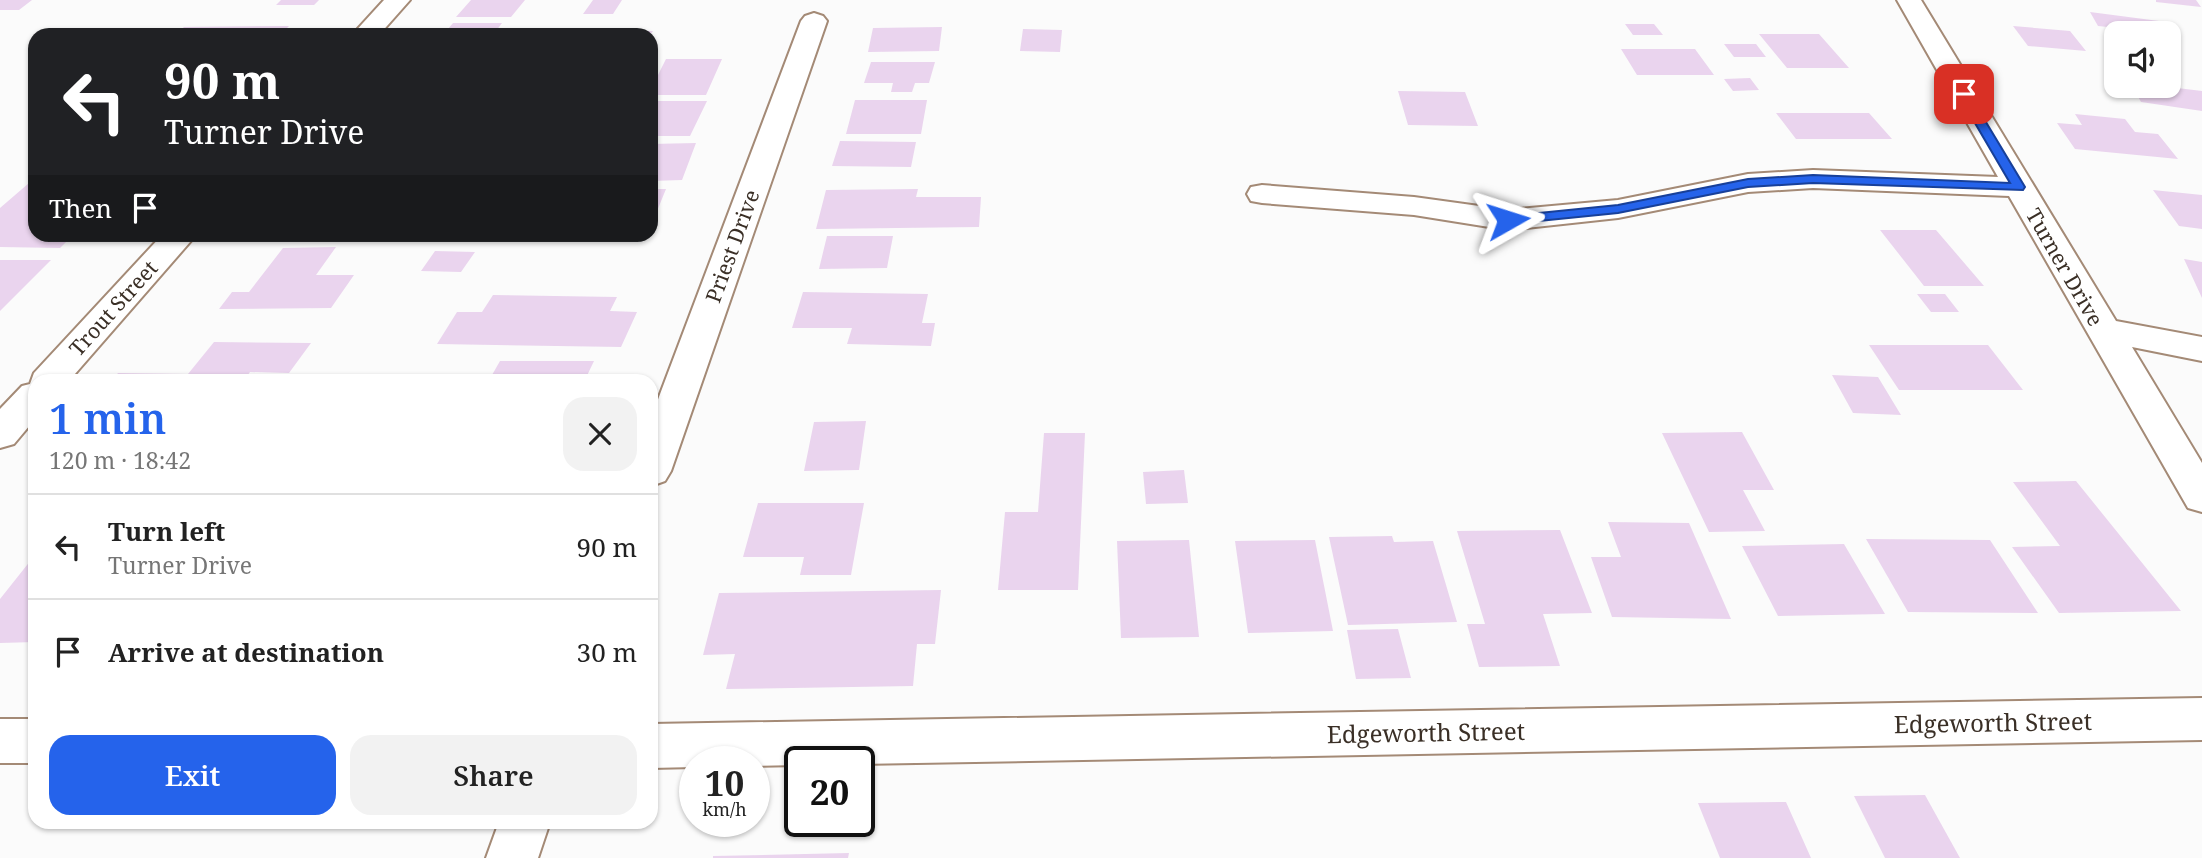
<!DOCTYPE html>
<html lang="en">
<head>
<meta charset="utf-8">
<style>
  body { margin:0; font-family:"Noto Serif",serif; background:#f2f2f2; color:#222; height:100vh; display:flex; flex-direction:column; font-size:26px; white-space:nowrap }
  * { box-sizing:border-box; margin:0 }
  p { font-size:23px; color:#767676 }
  .icon { flex:none; width:38px; height:38px; fill:none; stroke:currentColor; stroke-width:2; stroke-linecap:round; stroke-linejoin:round }
  .map { position:relative; flex:1; overflow:hidden }
  .drawer { position:absolute; left:28px; top:374px; width:630px; height:455px; display:flex; flex-direction:column; background:#fff; border-radius:21px; box-shadow:0 2px 5px #0004 }
  .drawer>* { flex:none }
  .top-card { position:absolute; left:28px; top:28px; width:630px; height:214px; border-radius:21px; box-shadow:0 2px 5px #0004; background:#202124; color:#fff; overflow:hidden }
  .fabs { position:absolute; left:2104px; top:21px; display:grid; gap:14px }
  .fabs a { display:grid; place-items:center; width:77px; height:77px; border-radius:14px; background:#fff; box-shadow:0 2px 5px #0004; font-size:35px }
  .speed { position:absolute; left:679px; top:746px; display:flex; gap:14px; font-size:35px; font-weight:700; text-align:center }
  .speed>* { display:grid; place-content:center; width:91px; height:91px; border-radius:50%; background:#fff; box-shadow:0 2px 5px #0004; line-height:1 }
  .speed small { font-size:18px; font-weight:400 }
  .speed .limit { border:4px solid #111; border-radius:10px; background:#fff; color:#111 }
  .pin { position:absolute; display:grid; place-items:center; width:60px; height:60px; color:#fff; margin:-30px; border-radius:14px; box-shadow:0 4px 10px #0006 }
  .me { position:absolute; width:77px; margin:-38px; rotate:84deg; stroke-linejoin:round; filter:drop-shadow(0 0 5px #0008) }
  .turn { display:flex; align-items:center; gap:24px; height:147px; padding:0 21px; font-size:32px }
  .turn .icon { width:91px; height:91px; stroke-width:2.5 }
  .turn b { display:block; font-size:49px; line-height:60px }
  .then { display:flex; align-items:center; height:66px; padding:0 21px; background:#0003; gap:14px; font-size:26px }
  .round { display:grid; place-items:center; flex:none; width:74px; height:74px; border-radius:21px; background:#f2f2f2 }
  .summary { display:flex; align-items:center; justify-content:space-between; height:119px; padding:0 21px }
  h1 { font-size:42px; font-weight:600; line-height:52px; color:#2563eb }
  .primary-button { display:flex; gap:14px; margin-top:auto; padding:14px 21px }
  .primary-button a { flex:1; height:80px; border-radius:21px; background:#2563eb; color:#fff; font-size:28px; font-weight:600; line-height:80px; text-align:center }
  .primary-button a+a { background:#f2f2f2; color:#222 }
  ul { padding:0; list-style:none }
  li { display:flex; align-items:center; gap:21px; height:105px; padding:0 21px; border-top:2px solid #e0e0e0 }
  li div { flex:1 }
  li b { display:block; font-size:26px }
  li em { font-style:normal }
  .map>svg:first-child { display:block }
  .building { fill:#ead4ee }
  .lines { fill:none; stroke-linecap:round; stroke-linejoin:round }
  .minor-casing { stroke:#a48a76; stroke-width:4 }
  .minor { fill:#fff; fill-rule:evenodd }
  .route { fill:#2563eb; stroke:#184099; stroke-width:2 }
  .labels { text-anchor:middle; dominant-baseline:central; stroke-width:6; stroke-linejoin:round; paint-order:stroke }
  .street-label { font-size:21px; fill:#3a2f26; stroke:#fff }
  .near-street-label { font-size:24px; fill:#3a2f26; stroke:#fff }
</style>
</head>
<body>
<div class="map">
<svg width="2202" height="858" viewBox="0 0 2202 858">
  <rect width="100%" height="100%" fill="#fbfbfb"/>
  <path class="building" d="M0,0H32L19,10H0Z
    M281,0H319L314,5H276Z
    M471,0H525L511,17H456Z
    M593,0H622L613,14H583Z
    M2156,0H2196L2201,7L2156,2Z
    M2090,12L2159,21L2167,33L2098,26Z
    M453,23H502L493,35H443Z
    M1625,24H1654L1663,35H1633Z
    M289,26L280,35H175L184,27Z
    M2013,26L2070,31L2086,51L2028,46Z
    M942,27L939,51L868,52L873,28Z
    M1023,29L1062,30L1060,52L1020,51Z
    M622,31H653L650,35H619Z
    M1759,34H1819L1849,68H1787Z
    M1724,44H1756L1766,57H1734Z
    M1621,49H1695L1714,75H1637Z
    M666,59H722L706,95H651V89Z
    M871,62H935L929,83H915L912,92H891L893,83H864Z
    M1750,78L1759,90L1733,91L1724,79Z
    M2132,86H2161L2202,91V111L2141,102Z
    M1398,91L1465,92L1478,126L1408,125Z
    M855,100H927L921,134H846Z
    M651,101H707L690,136H651Z
    M1776,113H1869L1892,139H1796Z
    M2075,114L2125,119L2135,132L2158,134L2178,159L2075,149L2057,123L2082,125Z
    M840,141L916,142L911,167L832,166Z
    M696,143L682,180L651,181V144Z
    M29,183H35V234H74L60,248L0,247V208Z
    M651,189H666L655,216H651Z
    M918,189L916,197H981L979,227L816,229L826,190Z
    M2153,190L2202,195V229L2179,226Z
    M1880,230H1936L1984,286H1924Z
    M236,234H341L335,242L230,241Z
    M827,236H893L887,268L819,269Z
    M336,247L316,275H354L331,308L219,309L232,292H249L283,248Z
    M435,251L475,252L461,272L421,271Z
    M2184,259L2202,262V298Z
    M0,260H51L0,311Z
    M803,292L928,294L922,323H935L931,346L847,344L852,328H792Z
    M1917,294H1945L1959,312H1931Z
    M493,295L617,297L610,311L637,312L621,347L437,344L457,312H482Z
    M214,342L311,343L289,373L250,372L243,382H111L118,373L188,374Z
    M1869,345H1988L2023,390H1899Z
    M500,361H594L584,382H488Z
    M1832,375L1878,377L1901,415L1853,413Z
    M866,421L859,470L804,471L814,422Z
    M1742,432L1774,490H1743L1765,531L1709,532L1662,433Z
    M1044,433H1085L1078,590H998L1005,512H1038Z
    M1184,470L1188,503L1146,504L1143,472Z
    M2076,481L2181,611L2059,613L2012,547L2060,546L2013,482Z
    M758,503H864L851,575H800L804,557H743Z
    M1608,522L1689,523L1731,619L1612,617L1591,557H1621Z
    M1560,530L1592,613L1543,614L1560,666L1479,667L1467,624H1485L1457,531Z
    M1392,536L1394,542L1433,541L1457,622L1348,625L1329,537Z
    M1866,539L1990,540L2038,613L1908,612Z
    M1189,540L1199,637L1121,638L1117,541Z
    M1315,540L1333,631L1248,633L1235,541Z
    M1844,544L1885,614L1778,616L1742,546Z
    M31,560H35V642L0,643V599Z
    M941,590L935,644H917L913,686L726,689L735,654L703,655L719,593Z
    M1398,629L1411,678L1356,679L1347,630Z
    M1925,795L1960,858H1885L1854,796Z
    M1786,802L1811,858H1720L1698,803Z
    M849,853L848,858H713V856Z"/>
  <g class="lines">
    <g class="minor-casing">
      <path id="minor" d="M384,0H410L379,35H352Z
        M1897,0H1921L2116,321L2202,337V361L2132,347L2202,463V512L2188,508L2009,196L1813,188L1748,192L1618,218L1508,230L1414,215L1262,203L1251,201L1247,194L1251,187L1262,185L1414,197L1508,210L1618,200L1748,174L1813,170L1998,177Z
        M814,13L823,16L827,21L671,471L665,481L651,486V418L801,21L805,16Z
        M163,234H197L68,382H35V419L14,444L0,448V409L22,386L30,384L34,373Z
        M2202,698V740L859,764V761H800V765L754,766V761H695V767L651,768V724Z
        M0,719H35V763H0Z
        M499,822H550L538,858H486Z"/>
    </g>
    <use href="#minor" class="minor"/>
  </g>
  <path class="route" d="M1964,90L1969,94L2025,187L2023,190L1813,183L1748,187L1618,213L1508,224L1502,220L1508,216L1618,205L1748,179L1813,175L2010,183L1958,94Z"/>
  <g class="labels">
    <g class="street-label">
      <text transform="translate(732 246) rotate(-70)">Priest Drive</text>
      <text transform="translate(2065 267) rotate(60)">Turner Drive</text>
      <text transform="translate(113 308) rotate(-48)">Trout Street</text>
    </g>
    <g class="near-street-label">
      <text transform="translate(1993 722) rotate(-1)">Edgeworth Street</text>
      <text transform="translate(1426 732) rotate(-1)">Edgeworth Street</text>
    </g>
  </g>
</svg>
<div class="fabs">
<a><svg class="icon" aria-label="sound" viewBox="0 0 24 24"><path d="M4 9h4l5-4v14l-5-4H4zM17 9q2 3 0 6"/></svg></a>
</div>
<div class="speed"><div>10<small>km/h</small></div><div class="limit">20</div></div>
<div class="pin" style="left:1964px;top:94px;background:#d93025"><svg class="icon" aria-label="arrive" viewBox="0 0 24 24"><path d="M6 21V4h12l-3 4 3 4H6"/></svg></div>
<svg class="me" style="left:1508px;top:220px" viewBox="-20 -20 40 40"><path d="M0-17L14 15 0 8-14 15z" fill="#2563eb" stroke="#fff" stroke-width="4"/></svg>
<div class="top-card">
<div class="turn"><svg class="icon" aria-label="left" viewBox="0 0 24 24"><path d="M17 20v-9H6M10 6l-5 5 5 5"/></svg><div><b>90 m</b>Turner Drive</div></div>
<div class="then">Then<svg class="icon" aria-label="arrive" viewBox="0 0 24 24"><path d="M6 21V4h12l-3 4 3 4H6"/></svg></div>
</div>
<section class="drawer">
<div class="summary"><div><h1>1 min</h1><p>120 m · 18:42</p></div><a class="round"><svg class="icon" aria-label="close" viewBox="0 0 24 24"><path d="M6 6l12 12M18 6L6 18"/></svg></a></div>
<ul>
<li><svg class="icon" aria-label="left" viewBox="0 0 24 24"><path d="M17 20v-9H6M10 6l-5 5 5 5"/></svg><div><b>Turn left</b><p>Turner Drive</p></div><em>90 m</em></li>
<li><svg class="icon" aria-label="arrive" viewBox="0 0 24 24"><path d="M6 21V4h12l-3 4 3 4H6"/></svg><div><b>Arrive at destination</b></div><em>30 m</em></li>
</ul>
<div class="primary-button"><a>Exit</a><a>Share</a></div>
</section>
</div>
</body>
</html>
